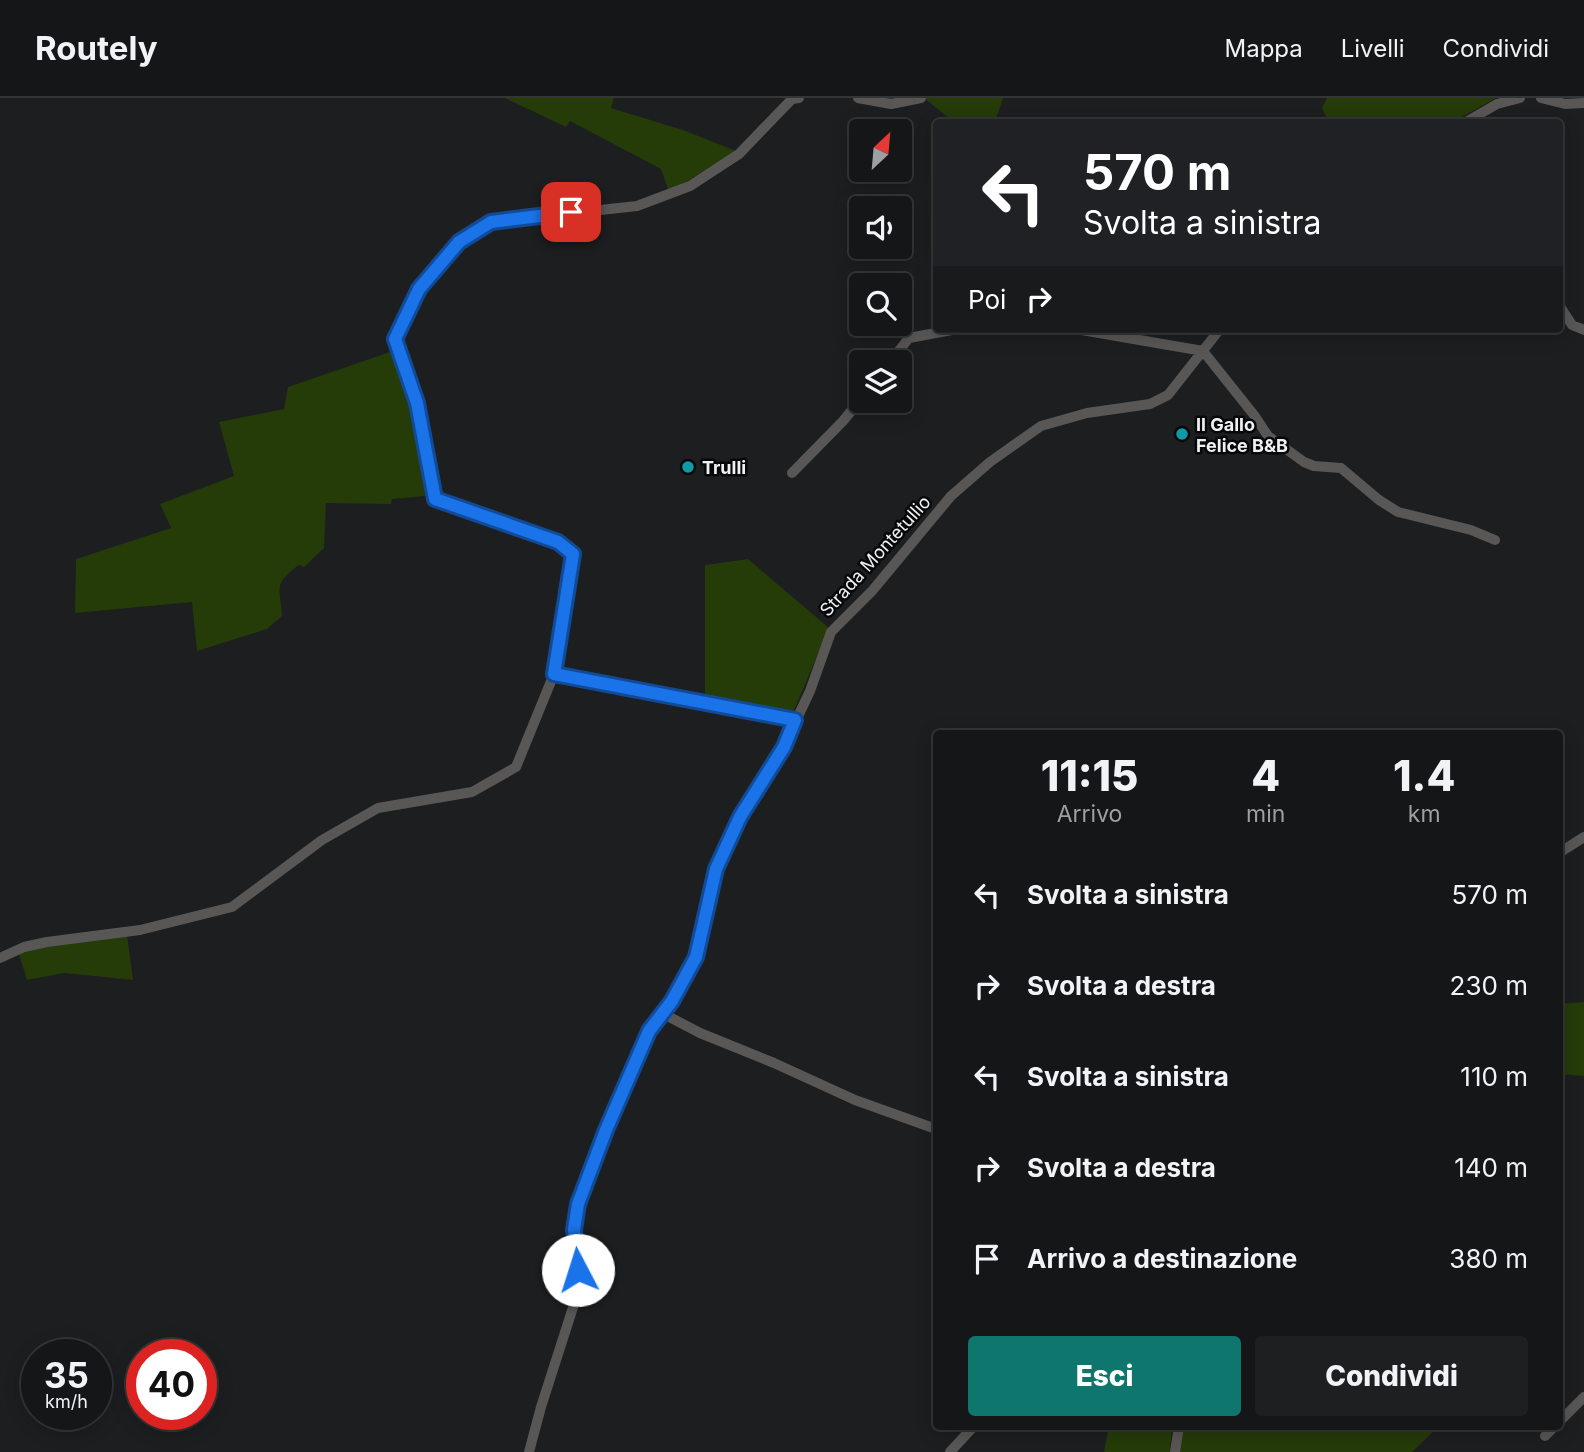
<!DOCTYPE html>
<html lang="it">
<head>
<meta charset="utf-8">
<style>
  body { margin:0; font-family:Inter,sans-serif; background:#1e1f21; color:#f1f3f6; height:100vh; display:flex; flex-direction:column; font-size:26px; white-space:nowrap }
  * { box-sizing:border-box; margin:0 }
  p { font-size:23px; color:#9d9fa2 }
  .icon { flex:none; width:38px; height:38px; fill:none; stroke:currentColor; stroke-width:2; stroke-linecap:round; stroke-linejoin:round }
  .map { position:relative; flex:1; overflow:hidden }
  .panel { position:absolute; left:933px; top:632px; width:630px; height:700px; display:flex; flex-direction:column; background:#151618; border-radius:7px; box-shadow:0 4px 18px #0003,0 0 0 2px #343537 }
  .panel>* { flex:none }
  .banner { position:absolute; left:933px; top:21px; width:630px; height:214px; border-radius:7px; box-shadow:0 4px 18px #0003,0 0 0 2px #343537; background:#202124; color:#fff; overflow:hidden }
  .needle { width:46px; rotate:26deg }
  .tools { position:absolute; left:849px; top:21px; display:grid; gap:14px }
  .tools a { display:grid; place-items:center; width:63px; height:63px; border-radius:7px; background:#151618; box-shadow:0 4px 18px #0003,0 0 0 2px #343537; font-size:35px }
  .speed { position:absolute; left:21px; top:1241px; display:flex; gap:14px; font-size:35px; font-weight:700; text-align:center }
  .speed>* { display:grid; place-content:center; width:91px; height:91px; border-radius:50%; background:#151618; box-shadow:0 4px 18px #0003,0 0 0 2px #343537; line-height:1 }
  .speed small { font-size:18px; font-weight:400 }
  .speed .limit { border:10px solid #d22; background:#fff; color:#111 }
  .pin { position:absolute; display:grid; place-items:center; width:60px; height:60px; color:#fff; margin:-30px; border-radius:14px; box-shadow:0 4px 10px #0006 }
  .me { position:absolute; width:77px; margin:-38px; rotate:355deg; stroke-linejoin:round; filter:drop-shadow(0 0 5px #0008) }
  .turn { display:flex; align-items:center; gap:24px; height:147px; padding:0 35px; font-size:32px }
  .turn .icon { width:91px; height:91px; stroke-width:2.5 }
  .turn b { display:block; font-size:49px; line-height:60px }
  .then { display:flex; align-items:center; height:66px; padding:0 35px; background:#0003; gap:14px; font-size:26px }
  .eta { display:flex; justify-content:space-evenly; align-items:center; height:119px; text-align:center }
  .eta b { font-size:42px; font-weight:800; line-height:49px }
  .cta { display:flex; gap:14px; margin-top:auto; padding:14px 35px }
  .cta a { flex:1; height:80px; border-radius:7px; background:#0f766e; color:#fff; font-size:28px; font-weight:800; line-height:80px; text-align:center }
  .cta a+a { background:#1e1f21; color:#f1f3f6 }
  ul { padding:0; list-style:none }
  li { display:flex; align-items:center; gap:21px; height:91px; padding:0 35px }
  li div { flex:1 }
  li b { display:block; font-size:26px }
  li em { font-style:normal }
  header { display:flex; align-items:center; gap:42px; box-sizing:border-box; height:98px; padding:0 35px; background:#151618; border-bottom:2px solid #343537 }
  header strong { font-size:33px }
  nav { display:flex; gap:38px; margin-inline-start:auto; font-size:24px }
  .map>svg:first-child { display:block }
  .green { fill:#253b08 }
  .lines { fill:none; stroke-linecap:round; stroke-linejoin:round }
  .minor { stroke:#585756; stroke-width:10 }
  .route-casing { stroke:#114b97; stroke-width:18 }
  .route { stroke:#1a73e8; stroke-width:12 }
  .culture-dot { fill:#0f9aa8; stroke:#070809; stroke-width:2.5 }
  .labels { text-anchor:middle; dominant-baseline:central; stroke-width:5; stroke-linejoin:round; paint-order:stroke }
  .poi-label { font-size:18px; font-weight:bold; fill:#f0f1f3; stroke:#070809; text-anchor:start }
  .street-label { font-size:18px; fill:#f0f1f3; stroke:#070809 }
</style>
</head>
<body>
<header>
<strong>Routely</strong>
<nav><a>Mappa</a><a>Livelli</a><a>Condividi</a></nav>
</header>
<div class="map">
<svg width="1584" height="1354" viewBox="0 0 1584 1354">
  <rect width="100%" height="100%" fill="#1c1e20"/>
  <path class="green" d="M505,0H614L611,10L683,32L736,53L669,94L661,71L570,23L566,29Z
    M924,0H1003L995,24H954Z
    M1327,0H1496L1453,24H1329L1322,10Z
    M396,252L417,318L425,398L392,401L391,406L326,405L324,450L304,469L299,467C273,486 280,489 282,518L267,531L197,553L192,504L75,515L76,461L171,430L160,406L234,378L219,324L284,311L288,289Z
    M748,461L829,530L789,624L705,606V467Z
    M127,837L133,882L64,875L27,882L18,853Z
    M1584,904V978L1559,976L1560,906Z
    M1109,1328H1172L1170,1354H1104Z
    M1182,1328H1439L1412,1354H1179Z"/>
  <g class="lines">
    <path class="minor" d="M858,0L891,6L921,0
      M1541,0L1565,6L1584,5
      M1466,24L1497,6L1520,0
      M1559,207L1572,227L1584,232
      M1076,231L1203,253L1254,317L1268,338L1304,364L1314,368L1341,370L1379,402L1398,414L1471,432L1495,442
      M890,264L909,240L957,231
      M792,375L843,323L861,301
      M554,576L795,622
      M1559,755L1584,739
      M0,860L24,849L47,844L140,832L232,809L322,742L378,710L472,694L516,669L554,576L573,456L558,444L435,401L417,305L395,241L419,191L459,144L491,124L637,108L690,88L739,56L792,1L799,0
      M662,915L700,935L774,965L855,1002L936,1031
      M1559,1324L1584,1299
      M1545,1338L1555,1328
      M529,1354L541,1309L576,1200L578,1172L574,1132L578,1106L649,933L672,903L696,859L716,770L740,719L784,648L810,593L831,534L872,493L951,398L990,364L1041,328L1087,315L1150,306L1168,297L1220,231
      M950,1354L974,1328
      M1175,1354L1179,1328"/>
  </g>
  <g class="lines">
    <g class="route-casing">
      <path id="route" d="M571,114L491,124L459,144L419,191L395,241L417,305L435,401L558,444L573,456L554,576L795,622L784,649L740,719L716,771L696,859L672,903L649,933L606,1032L578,1106L574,1132L578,1172"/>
    </g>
    <use href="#route" class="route"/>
  </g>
  <g class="culture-dot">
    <circle cx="1182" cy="336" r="7"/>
    <circle cx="688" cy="369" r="7"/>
  </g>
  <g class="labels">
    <g class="poi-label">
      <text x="1196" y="326">Il Gallo<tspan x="1196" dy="21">Felice B&amp;B</tspan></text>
      <text x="702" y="369">Trulli</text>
    </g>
    <g class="street-label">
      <text transform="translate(875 458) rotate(-48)">Strada Montetullio</text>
    </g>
  </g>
</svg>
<div class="tools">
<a><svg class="needle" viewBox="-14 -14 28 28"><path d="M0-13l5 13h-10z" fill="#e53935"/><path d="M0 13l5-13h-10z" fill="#9d9fa2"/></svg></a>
<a><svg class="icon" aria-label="sound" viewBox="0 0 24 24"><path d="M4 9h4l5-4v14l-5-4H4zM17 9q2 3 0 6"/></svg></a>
<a><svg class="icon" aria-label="search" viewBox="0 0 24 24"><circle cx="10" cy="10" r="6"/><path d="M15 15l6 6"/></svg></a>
<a><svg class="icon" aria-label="layers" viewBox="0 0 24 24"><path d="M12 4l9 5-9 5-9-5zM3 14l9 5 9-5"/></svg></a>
</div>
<div class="speed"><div>35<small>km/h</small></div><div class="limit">40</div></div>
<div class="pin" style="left:571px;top:114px;background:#d93025"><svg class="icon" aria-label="arrive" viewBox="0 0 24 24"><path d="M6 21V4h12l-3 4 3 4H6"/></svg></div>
<svg class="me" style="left:578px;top:1172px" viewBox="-20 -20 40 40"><circle r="19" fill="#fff"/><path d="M0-13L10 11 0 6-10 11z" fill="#1a73e8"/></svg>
<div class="banner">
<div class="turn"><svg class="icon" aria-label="left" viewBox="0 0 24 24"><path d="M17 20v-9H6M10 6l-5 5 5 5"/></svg><div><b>570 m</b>Svolta a sinistra</div></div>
<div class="then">Poi<svg class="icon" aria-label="right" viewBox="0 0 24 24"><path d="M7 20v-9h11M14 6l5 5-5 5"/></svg></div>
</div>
<section class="panel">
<div class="eta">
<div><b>11:15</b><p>Arrivo</p></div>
<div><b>4</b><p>min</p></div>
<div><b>1.4</b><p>km</p></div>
</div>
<ul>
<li><svg class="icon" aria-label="left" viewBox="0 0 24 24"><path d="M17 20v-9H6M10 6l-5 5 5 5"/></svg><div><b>Svolta a sinistra</b></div><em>570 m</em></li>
<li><svg class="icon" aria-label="right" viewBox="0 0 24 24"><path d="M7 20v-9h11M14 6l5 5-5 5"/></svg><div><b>Svolta a destra</b></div><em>230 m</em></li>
<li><svg class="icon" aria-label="left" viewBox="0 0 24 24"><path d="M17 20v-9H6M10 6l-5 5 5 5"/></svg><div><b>Svolta a sinistra</b></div><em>110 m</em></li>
<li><svg class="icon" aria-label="right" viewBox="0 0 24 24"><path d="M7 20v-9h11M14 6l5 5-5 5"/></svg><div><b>Svolta a destra</b></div><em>140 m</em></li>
<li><svg class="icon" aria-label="arrive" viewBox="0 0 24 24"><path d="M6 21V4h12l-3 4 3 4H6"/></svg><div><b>Arrivo a destinazione</b></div><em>380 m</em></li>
</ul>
<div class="cta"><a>Esci</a><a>Condividi</a></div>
</section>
</div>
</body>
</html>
